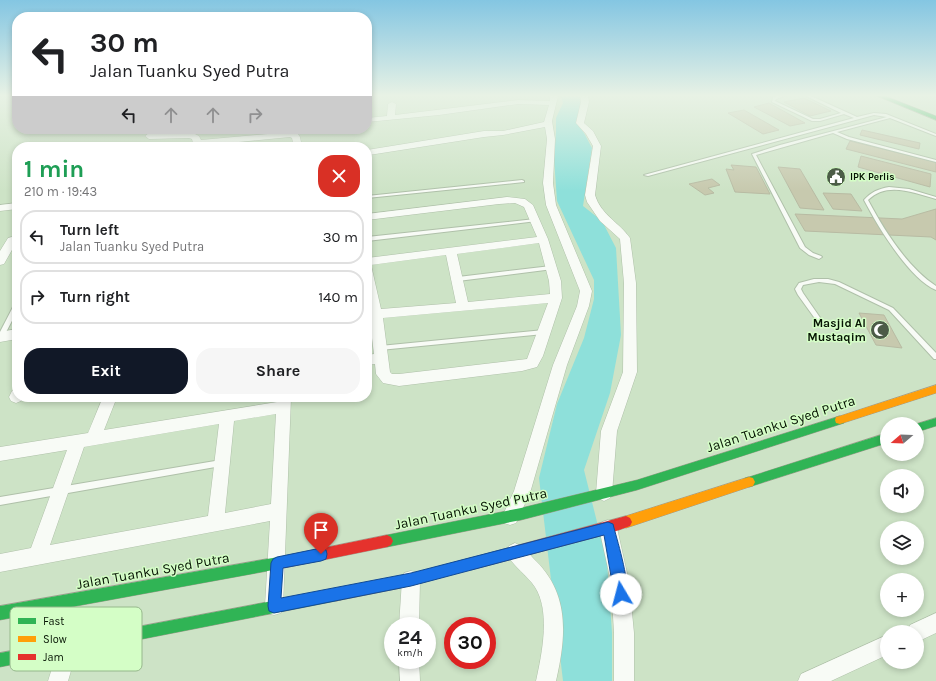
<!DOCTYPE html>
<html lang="en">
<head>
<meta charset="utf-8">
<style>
  body { margin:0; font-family:Karla,sans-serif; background:#f6f6f6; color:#202124; height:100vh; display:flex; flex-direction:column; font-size:15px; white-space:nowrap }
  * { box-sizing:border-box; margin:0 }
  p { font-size:13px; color:#757577 }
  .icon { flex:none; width:22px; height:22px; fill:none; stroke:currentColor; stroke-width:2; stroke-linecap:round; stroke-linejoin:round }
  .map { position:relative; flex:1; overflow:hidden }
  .drawer { position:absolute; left:12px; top:142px; width:360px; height:260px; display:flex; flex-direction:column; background:#fff; border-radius:16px; box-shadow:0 2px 6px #0003 }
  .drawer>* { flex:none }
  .hud { position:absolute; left:12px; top:12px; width:360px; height:122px; border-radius:16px; box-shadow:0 2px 6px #0003; background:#fff; color:#202124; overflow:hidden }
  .needle { width:26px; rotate:251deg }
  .controls { position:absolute; left:880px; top:417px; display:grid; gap:8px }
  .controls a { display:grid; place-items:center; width:44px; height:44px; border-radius:50%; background:#fff; box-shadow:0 2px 6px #0003; font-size:20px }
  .speed { position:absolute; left:384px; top:617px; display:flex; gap:8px; font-size:20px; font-weight:700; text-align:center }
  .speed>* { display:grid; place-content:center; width:52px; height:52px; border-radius:50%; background:#fff; box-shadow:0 2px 6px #0003; line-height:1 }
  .speed small { font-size:10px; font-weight:400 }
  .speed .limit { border:6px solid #d22; background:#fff; color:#111 }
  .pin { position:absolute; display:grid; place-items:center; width:34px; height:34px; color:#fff; margin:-41px -17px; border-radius:50% 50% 50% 0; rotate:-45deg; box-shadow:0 0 4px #0007 }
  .pin .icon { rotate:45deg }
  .me { position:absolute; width:44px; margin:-22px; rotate:352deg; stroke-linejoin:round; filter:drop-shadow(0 0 3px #0008) }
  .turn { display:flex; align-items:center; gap:14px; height:84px; padding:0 12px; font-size:18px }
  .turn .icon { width:52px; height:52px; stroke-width:2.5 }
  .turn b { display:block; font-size:28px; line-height:34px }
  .lanes { display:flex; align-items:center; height:38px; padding:0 12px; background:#0003; justify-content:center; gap:20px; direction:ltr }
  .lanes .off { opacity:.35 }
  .round { display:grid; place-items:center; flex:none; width:42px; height:42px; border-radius:16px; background:#f6f6f6 }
  .head { display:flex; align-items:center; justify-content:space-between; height:68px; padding:0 12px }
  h1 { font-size:24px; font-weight:700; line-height:30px; color:#1e9e55 }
  .action { display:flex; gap:8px; margin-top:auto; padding:8px 12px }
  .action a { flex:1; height:46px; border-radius:16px; background:#111827; color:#fff; font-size:16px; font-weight:700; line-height:46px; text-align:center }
  .action a+a { background:#f6f6f6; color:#202124 }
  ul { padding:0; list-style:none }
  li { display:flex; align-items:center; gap:12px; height:54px; margin:0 8px 6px; padding:0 4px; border:2px solid #e0e0e0; border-radius:16px }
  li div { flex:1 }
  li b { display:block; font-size:15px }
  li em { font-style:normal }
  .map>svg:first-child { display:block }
  .water { fill:#8ee0da }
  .building { fill:#c7c9ae; stroke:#b8bba3 }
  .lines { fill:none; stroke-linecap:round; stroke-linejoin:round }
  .lane-casing { stroke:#afc0a9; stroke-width:2 }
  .street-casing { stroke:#afc0a9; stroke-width:1 }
  .fast-casing { stroke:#a09c8e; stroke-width:1 }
  .slow-casing { stroke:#a09c8e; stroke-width:1 }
  .jam-casing { stroke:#a09c8e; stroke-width:1 }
  .lane { fill:#f8fbf6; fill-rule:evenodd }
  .street { fill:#f8fbf6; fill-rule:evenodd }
  .fast { fill:#30b455; fill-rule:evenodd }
  .slow { fill:#ff9f0a; fill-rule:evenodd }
  .jam { fill:#e5322d; fill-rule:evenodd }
  .route { fill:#1a73e8; stroke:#114b97 }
  .labels { text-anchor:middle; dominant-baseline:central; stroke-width:3; stroke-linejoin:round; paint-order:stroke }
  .far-poi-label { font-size:10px; font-weight:bold; fill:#061403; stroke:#d4fec6; text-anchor:start }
  .poi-label { font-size:12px; font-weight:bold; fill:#061403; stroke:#d4fec6; text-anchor:end }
  .near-street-label { font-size:14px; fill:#061403; stroke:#d4fec6 }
  .key { fill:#d4fec6; stroke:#96b88c; stroke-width:1 }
  .key-label { font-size:11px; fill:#061403 }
</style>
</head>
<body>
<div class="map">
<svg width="936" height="681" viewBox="0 0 936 681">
  <rect width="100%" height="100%" fill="#cde3c6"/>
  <path class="water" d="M561,96H580L581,111L577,124L584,133L592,148L583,206L602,221L616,248L621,335L610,393L584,470L607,562L612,633V681H563L539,478L557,404L584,338L594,299V280L557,201L554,158L556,132V118L563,103Z"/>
  <path class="building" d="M804,98L831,111L810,116L784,102Z
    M769,103L805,123L790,126L754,107Z
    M744,110L779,130L763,134L728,113Z
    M862,130L920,143L919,149L860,135Z
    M850,141L936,162V172L846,149Z
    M861,156L931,174L930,187L858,167Z
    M731,165L756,167L770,194L735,192L726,169L734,170Z
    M778,167L800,169L824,210L800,208Z
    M712,179L720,185L708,188L714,193L705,195L689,184Z
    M823,193L851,194L862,211L833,209Z
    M936,209V240L931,237L805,231L795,214L902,219Z
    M859,313L884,315L902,348L876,345Z"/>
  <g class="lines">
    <g class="lane-casing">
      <path id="lane" d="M778,96H784L776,99L775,101L813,119H820L841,113L806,96H811L857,117L874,113L886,114L936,134V136L890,118L837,132L849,137L936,160V162L847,139L833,133L756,155L805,247L813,253L821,256L822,257L819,259L809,255L800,248L752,154L780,145L887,117L874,115L648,176L644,175L854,118L844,114L820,121H812L772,102L773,97Z
        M522,180L524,181V182L367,198V196Z
        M889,187L909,189L936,197V199C914,193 887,181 868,200C884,230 907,267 936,286V290C909,279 877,225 864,200C871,192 878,189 889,187Z
        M535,219L537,220V221L367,241V237Z
        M551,266L554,268L553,269L458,281L455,279L458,277Z
        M814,279H828L839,282L893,308L936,353V359H934L889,310L835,284L819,282L803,285L801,289L803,293L821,319L818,321L816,320L798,295L795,289L799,283Z
        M17,303V311L2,340H0V332L14,305Z
        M544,330L547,332L544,334L380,350H378L377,348L378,346H380Z
        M221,460L224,461L225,463L224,465L221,466L0,505V497Z"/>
    </g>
    <g class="street-casing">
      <path id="street" d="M550,96H558L552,121L555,139L553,183L556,205L592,291L589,306L567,365L530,493L516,523L510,525L504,523L502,517L514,491L553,365L577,306L580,291L546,205L543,183L547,139L545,127L503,135L484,137L369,155L367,154V150L484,131H503L544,122L549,105L518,104L439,115L367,122V118L387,116L388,104L392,102L396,104L395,115L518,100L550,101Z
        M580,96H588L589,102L584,123L593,131L601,146L595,195C601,215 619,222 630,238L636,283L637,372L617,431L612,493L610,498L604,501L598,498L596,493L601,431L623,372L624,283L620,239L600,221L587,202L585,195L593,146L586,134L576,123L581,102Z
        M294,129H304L298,134L300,137L302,147H294L292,138L290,137L189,147L193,143L192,139L189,138L149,139L145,136L149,133L191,132L199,136L201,140L290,132Z
        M507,197L525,199L533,205L548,239L561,281L562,298L543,356L537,367L522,371L399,386L383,383L376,374L375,364L367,365V355L374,354L367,298V258L537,237L524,207L515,203L499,204L367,220V214ZM539,243L549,281L550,294L468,302L457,254ZM446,255L456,303L381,309L371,265ZM548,303L527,359L399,374H392L390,372L383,318Z
        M17,203V209L0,211V205Z
        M12,237L16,238L17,241L4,264L0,265V251L8,238Z
        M17,329V339L0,342V332Z
        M17,389V397H23L21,401L16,403L11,401L9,397L12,391Z
        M103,397H117L104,430L277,402V397H291L283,606L281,613L274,615L267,613L265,606L270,521L0,572V554L31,548L67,450L0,461V447L88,433ZM276,414L271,504L225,513L234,421ZM219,424L208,516L50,545L84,447Z
        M608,520L614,522L617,528L629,582L634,633V681H614V633L611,582L599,528L602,522Z
        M515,543C524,547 529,554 536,561C570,595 566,637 556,681H536C542,653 552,607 532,583C523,572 511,564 506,552L509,546Z
        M411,571L418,573L420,580L419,626H399L402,580L404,573Z
        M936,613V633L917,642V632H907L910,625Z
        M887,635V655L831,681H798L801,674Z
        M68,637L75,640L78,647L68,681H48L61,640Z
        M399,660H419L420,681H400Z"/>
    </g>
    <g class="fast-casing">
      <path id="fast" d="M877,96H885L936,116V120Z
        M840,416L844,417L845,420L844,423L637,490L521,520L387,547L383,545L381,541L383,537L387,535L521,508L637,480Z
        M936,418V426L917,432V424H916Z
        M887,433V443L749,487L745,486L743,482L745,478L749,477Z
        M284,556L288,558L290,562L288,566L284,568L0,620V606Z
        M336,589L341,590L342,595L341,600L336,601L0,667V653Z"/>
    </g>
    <g class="slow-casing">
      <path id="slow" d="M936,385V393L840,424L836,423L835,420L836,417L840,416Z
        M749,477L753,478L755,482L753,486L749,487L626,528L622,526L620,522L622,518L626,516Z
        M471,558L475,560L477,564L475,568L411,586L336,601L331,600L330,595L331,590L411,574Z"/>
    </g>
    <g class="jam-casing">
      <path id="jam" d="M626,516L630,518L632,522L630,526L608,534L471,570L467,568L465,564L467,560L471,558Z
        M387,535L391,537L393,541L391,545L387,547L284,568L280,566L278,562L280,558L284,556Z"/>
    </g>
    <use href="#lane" class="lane"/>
    <use href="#street" class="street"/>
    <use href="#fast" class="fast"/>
    <use href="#slow" class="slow"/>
    <use href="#jam" class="jam"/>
  </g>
  <linearGradient id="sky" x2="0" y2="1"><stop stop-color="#84c6e2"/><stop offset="0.5" stop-color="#e8f2e5"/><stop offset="1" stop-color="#e8f2e5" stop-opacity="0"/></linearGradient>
  <rect width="936" height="191" fill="url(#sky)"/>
  <path class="route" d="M608,522L613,524L614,528C618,543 631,586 626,599L621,601L616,599L614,594L604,535L411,586L274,613L269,611L268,606L271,563L273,559L277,557L321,548L326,550L327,554L326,559L321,561L283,568L281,598L411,573Z"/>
  <defs>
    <g id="civic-disc" transform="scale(1)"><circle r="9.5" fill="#4c5c47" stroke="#d4fec6"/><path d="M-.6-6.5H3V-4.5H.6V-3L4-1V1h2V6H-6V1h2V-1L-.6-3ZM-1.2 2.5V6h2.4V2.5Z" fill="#fff"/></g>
    <g id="mosque-disc" transform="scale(1)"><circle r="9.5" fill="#4c5c47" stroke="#d4fec6"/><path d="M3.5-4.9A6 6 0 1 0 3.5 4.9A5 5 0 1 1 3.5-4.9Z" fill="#fff"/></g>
  </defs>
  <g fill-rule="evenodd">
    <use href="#civic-disc" x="836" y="177"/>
    <use href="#mosque-disc" x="880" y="330"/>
  </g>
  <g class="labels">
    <g class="far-poi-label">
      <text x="850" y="177">IPK Perlis</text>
    </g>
    <g class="poi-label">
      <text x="866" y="323">Masjid Al<tspan x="866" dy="14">Mustaqim</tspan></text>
    </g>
    <g class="near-street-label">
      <text transform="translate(781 424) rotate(-18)">Jalan Tuanku Syed Putra</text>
      <text transform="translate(471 509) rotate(-12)">Jalan Tuanku Syed Putra</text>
      <text transform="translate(153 571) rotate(-10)">Jalan Tuanku Syed Putra</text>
    </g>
  </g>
  <rect x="10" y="607" width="132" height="64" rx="6" class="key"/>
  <rect x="18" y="618" width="18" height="6" fill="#30b455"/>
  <rect x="18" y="636" width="18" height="6" fill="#ff9f0a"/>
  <rect x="18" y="654" width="18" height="6" fill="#e5322d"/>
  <g class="key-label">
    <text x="43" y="625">Fast</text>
    <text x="43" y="643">Slow</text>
    <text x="43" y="661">Jam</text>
  </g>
</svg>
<div class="controls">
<a><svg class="needle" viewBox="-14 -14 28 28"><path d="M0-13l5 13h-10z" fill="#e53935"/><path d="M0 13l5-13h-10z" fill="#757577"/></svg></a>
<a><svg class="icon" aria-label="sound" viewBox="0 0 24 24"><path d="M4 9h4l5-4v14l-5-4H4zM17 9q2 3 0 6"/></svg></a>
<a><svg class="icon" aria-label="layers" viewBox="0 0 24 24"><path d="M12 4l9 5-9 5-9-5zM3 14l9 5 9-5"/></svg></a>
<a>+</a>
<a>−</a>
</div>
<div class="speed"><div>24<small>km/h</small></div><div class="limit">30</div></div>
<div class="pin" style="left:321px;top:554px;background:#d93025"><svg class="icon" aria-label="arrive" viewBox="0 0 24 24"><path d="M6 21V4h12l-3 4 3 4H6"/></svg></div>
<svg class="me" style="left:621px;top:594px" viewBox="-20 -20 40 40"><circle r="19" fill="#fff"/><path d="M0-13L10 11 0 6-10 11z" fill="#1a73e8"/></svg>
<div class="hud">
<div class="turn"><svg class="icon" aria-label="left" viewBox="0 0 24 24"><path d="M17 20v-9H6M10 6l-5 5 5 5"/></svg><div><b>30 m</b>Jalan Tuanku Syed Putra</div></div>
<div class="lanes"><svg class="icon" aria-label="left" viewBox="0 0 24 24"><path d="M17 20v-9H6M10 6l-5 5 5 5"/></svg><svg class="icon off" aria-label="ahead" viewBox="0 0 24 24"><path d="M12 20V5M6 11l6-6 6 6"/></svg><svg class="icon off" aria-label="ahead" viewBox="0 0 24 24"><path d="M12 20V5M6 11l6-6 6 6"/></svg><svg class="icon off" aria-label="right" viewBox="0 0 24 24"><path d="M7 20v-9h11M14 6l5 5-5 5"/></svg></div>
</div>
<section class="drawer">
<div class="head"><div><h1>1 min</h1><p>210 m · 19:43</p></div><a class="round" style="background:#d93025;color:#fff"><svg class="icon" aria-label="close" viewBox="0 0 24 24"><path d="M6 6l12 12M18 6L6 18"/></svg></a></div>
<ul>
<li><svg class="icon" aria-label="left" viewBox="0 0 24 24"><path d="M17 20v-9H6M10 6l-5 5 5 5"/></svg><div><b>Turn left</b><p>Jalan Tuanku Syed Putra</p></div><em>30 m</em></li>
<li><svg class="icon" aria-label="right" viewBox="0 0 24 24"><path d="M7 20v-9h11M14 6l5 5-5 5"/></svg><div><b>Turn right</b></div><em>140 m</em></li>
</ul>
<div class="action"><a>Exit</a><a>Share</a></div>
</section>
</div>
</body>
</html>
